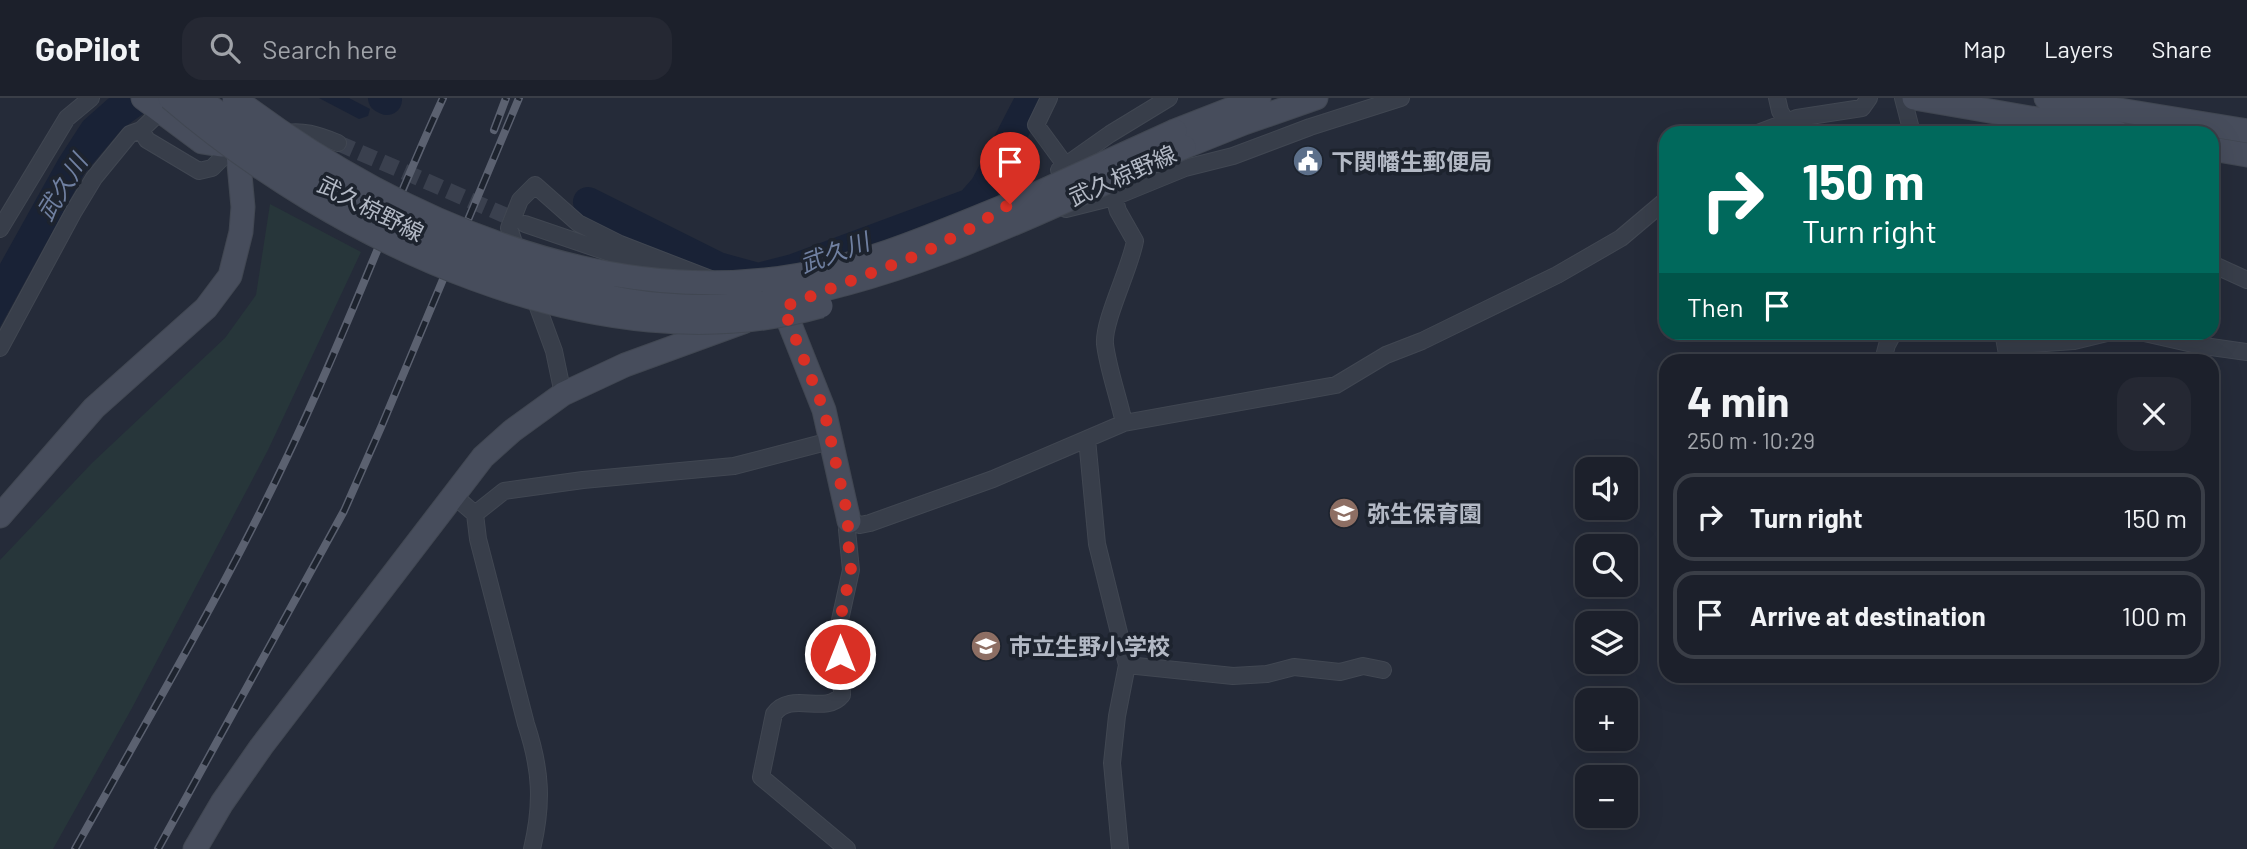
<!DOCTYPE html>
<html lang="en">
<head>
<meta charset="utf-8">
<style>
  body { margin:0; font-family:Barlow,"Noto Sans JP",sans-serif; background:#252833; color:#f1f3f6; height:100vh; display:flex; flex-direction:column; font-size:26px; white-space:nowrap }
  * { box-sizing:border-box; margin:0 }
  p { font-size:23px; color:#a0a3a9 }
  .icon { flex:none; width:38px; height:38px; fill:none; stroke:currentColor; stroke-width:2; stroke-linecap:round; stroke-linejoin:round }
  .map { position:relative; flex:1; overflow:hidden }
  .drawer { position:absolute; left:1659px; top:256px; width:560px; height:329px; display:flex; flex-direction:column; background:#1c202b; border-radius:21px; box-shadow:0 7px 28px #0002,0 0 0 2px #3a3e47 }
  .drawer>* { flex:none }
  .banner { position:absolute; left:1659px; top:28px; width:560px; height:214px; border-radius:21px; box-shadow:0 7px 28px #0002,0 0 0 2px #3a3e47; background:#00695c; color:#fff; overflow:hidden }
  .buttons { position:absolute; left:1575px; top:359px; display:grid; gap:14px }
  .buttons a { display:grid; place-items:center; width:63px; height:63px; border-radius:14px; background:#1c202b; box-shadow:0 7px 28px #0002,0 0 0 2px #3a3e47; font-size:35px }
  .pin { position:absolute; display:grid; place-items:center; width:60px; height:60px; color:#fff; margin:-72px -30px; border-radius:50% 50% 50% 0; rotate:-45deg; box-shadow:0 0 7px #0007 }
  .pin .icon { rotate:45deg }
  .me { position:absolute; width:77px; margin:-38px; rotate:0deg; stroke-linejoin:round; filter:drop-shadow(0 0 5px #0008) }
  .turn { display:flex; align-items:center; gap:24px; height:147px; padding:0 28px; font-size:32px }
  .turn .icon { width:91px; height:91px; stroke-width:2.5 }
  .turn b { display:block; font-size:49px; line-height:60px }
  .then { display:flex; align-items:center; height:66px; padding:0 28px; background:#0003; gap:14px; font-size:26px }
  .round { display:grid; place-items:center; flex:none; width:74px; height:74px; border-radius:21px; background:#252833 }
  .head { display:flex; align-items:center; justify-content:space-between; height:119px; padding:0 28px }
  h1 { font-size:42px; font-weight:700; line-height:52px }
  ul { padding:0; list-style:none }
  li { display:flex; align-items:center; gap:21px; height:88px; margin:0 14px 10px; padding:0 14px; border:4px solid #3a3e47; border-radius:21px }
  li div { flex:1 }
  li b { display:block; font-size:26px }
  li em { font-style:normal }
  header { display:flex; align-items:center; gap:42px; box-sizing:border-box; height:98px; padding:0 35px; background:#1c202b; border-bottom:2px solid #3a3e47 }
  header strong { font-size:33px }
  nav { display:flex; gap:38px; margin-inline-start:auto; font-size:24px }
  .search { width:490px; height:63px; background:#252833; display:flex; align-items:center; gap:18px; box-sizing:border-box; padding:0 24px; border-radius:21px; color:#a0a3a9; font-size:26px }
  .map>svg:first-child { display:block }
  .green { fill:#27363a }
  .water { fill:#192236 }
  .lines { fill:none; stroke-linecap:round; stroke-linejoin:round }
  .river { stroke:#192236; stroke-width:30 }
  .street-tunnel { stroke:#3a404e; stroke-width:16; stroke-dasharray:16 8; stroke-linecap:butt }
  .street-casing { stroke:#414752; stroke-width:18 }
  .secondary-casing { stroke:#414752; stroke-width:25 }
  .street { stroke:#383e4a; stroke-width:16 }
  .secondary { stroke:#474d5c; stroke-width:23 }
  .rail-casing { stroke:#5b6170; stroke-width:8 }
  .rail { stroke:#1d232e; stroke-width:5; stroke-dasharray:16; stroke-linecap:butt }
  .secondary-bridge-casing { stroke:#414752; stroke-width:25; stroke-linecap:butt }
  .secondary-bridge { stroke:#474d5c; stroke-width:23 }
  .route { stroke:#d93025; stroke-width:12; stroke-dasharray:0 21.6 }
  .labels { text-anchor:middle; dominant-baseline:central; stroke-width:7; stroke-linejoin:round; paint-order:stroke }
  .poi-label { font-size:23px; font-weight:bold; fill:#b3b9c5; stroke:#1d232e; text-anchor:start }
  .street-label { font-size:23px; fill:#b3b9c5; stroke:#1d232e }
  .water-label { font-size:24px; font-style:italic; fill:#7080a1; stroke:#1d232e }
</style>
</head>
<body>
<header>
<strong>GoPilot</strong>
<div class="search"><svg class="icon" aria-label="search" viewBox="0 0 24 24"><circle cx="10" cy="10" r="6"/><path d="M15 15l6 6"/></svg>Search here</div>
<nav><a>Map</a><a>Layers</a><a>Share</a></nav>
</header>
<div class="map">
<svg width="2247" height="751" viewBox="0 0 2247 751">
  <rect width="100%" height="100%" fill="#252b39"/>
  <path class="green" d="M270,106L361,154L268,352L132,610L53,751H0V462L92,365L225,240L256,197Z"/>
  <path class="water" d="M109,0H165L122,31L84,76L0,229V166L59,60L83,23Z
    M319,0H349L370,11L368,18L359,21Z"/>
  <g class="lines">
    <path class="river" d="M383,0L387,2
      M588,104L718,169L758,180L793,171L971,105L985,89L1031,0"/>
    <path class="street-tunnel" d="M338,45L525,126"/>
    <g class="street-casing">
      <path id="street" d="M1049,0L1036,27L1066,68L1086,81
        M1777,0L1780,13L1787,25
        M1903,0L1912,35
        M141,32L147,42L199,73L212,70L238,44
        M1758,35L1797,20L1862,10L1869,0
        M280,36C302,31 318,37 338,45
        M1059,72L1110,36L1169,0
        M1105,93L1114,99L1118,113L1135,143C1130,171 1103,223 1105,246C1108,271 1119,301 1124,325
        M1066,111L1114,99L1185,70L1233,58L1310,29L1401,0
        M525,126L657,171
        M0,131L67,20L91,0
        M519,159L509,130L520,102L535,87L578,125L620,146L765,202
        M2212,166L2247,182
        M532,193L554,253L563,296
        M2003,234L2008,262
        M2140,234L2197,247L2247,254
        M2006,248L2074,243L2111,234
        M0,250L74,113L94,80L130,36L141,32L160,14
        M1883,262L1887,247L1894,234
        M1087,341L1097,446L1127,567L1117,618L1112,665L1120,751
        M452,396L475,416L478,441L526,626C541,671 543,705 532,751
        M475,416L504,393L583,382L734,368L830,343
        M1127,567L1233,578L1267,576L1294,569L1340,574L1363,568L1383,572
        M847,751L761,679L774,616C791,592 825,618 842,597L840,522L851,472L847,432L849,423L860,427L870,425L993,381L1124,325L1336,287L1386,257L1422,243L1557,177L1621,140L1666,102"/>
    </g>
    <g class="secondary-casing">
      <path id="secondary" d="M1914,0L2118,35
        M2046,0L2247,33
        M1175,33L1259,0
        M1184,49L1244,25L1316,0
        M2212,51L2247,57
        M783,209L824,312L849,423
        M0,418L94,310L206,210L230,178L241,134L243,109L237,45L221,47L202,44L143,0
        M195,751L222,705L261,649L483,359L512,333L563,296L625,267L743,224"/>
    </g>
    <use href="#street" class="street"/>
    <use href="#secondary" class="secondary"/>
    <g class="rail-casing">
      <path id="rail" d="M494,32L506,0
        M75,751C148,620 225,491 289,355C345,238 389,117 443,0
        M158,751L344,413L382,327L519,0"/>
    </g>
    <use href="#rail" class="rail"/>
    <g class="secondary-bridge-casing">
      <path id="secondary-bridge" d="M170,0C335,142 600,271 821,208
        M199,0C258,46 320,89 387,122C442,148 500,167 558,184C577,189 595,196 614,200C651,208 711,211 748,206C901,185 1044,112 1184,49
        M234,0C391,119 600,213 800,177C877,164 949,130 1021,102
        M1010,108L1175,33"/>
    </g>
    <use href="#secondary-bridge" class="secondary-bridge"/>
  </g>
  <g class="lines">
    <path class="route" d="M840,556V522L851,472L847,432L849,423L824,312L783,209L923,155L975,128L1010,106"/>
  </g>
  <defs>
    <g id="civic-disc" transform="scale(1.575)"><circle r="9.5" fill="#5c6f8a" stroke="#1d232e"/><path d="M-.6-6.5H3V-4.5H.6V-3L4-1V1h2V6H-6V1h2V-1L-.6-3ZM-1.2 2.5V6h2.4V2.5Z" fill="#fff"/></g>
    <g id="school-disc" transform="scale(1.575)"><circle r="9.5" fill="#8d6e63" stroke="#1d232e"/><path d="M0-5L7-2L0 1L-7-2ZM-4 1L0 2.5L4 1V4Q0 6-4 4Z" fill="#fff"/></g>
  </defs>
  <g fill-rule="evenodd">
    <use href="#civic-disc" x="1308" y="63"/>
    <use href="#school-disc" x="1344" y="415"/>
    <use href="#school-disc" x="986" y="548"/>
  </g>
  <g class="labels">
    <g class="poi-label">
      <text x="1331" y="63">下関幡生郵便局</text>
      <text x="1367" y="415">弥生保育園</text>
      <text x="1009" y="548">市立生野小学校</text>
    </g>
    <g class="street-label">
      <text transform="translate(1122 77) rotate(-24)">武久椋野線</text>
      <text transform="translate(371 110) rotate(27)">武久椋野線</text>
    </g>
    <g class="water-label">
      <text transform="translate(61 89) rotate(-58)">武久川</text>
      <text transform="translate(834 154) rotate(-20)">武久川</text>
    </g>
  </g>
</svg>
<div class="buttons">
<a><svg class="icon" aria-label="sound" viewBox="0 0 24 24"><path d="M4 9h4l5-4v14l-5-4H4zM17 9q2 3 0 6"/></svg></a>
<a><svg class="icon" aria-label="search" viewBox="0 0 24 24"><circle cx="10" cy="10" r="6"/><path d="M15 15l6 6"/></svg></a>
<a><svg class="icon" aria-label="layers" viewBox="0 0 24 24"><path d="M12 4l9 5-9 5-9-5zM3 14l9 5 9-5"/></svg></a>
<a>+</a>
<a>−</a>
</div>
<div class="pin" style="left:1010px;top:106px;background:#d93025"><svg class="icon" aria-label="arrive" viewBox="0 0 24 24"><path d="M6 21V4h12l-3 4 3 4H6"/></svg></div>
<svg class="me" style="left:840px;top:556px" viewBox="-20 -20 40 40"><circle r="17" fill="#d93025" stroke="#fff" stroke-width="3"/><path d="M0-11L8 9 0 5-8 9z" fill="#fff"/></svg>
<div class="banner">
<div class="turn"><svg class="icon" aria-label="right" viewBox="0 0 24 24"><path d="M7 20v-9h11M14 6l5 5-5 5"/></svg><div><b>150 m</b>Turn right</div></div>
<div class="then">Then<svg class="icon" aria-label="arrive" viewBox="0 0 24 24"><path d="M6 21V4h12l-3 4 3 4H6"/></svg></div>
</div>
<section class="drawer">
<div class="head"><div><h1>4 min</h1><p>250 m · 10:29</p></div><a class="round"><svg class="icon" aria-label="close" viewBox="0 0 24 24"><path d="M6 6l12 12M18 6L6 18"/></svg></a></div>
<ul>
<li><svg class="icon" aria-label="right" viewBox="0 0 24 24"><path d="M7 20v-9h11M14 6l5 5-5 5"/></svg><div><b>Turn right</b></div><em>150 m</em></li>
<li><svg class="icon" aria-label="arrive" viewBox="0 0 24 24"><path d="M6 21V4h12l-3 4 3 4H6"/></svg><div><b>Arrive at destination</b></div><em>100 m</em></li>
</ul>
</section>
</div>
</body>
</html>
